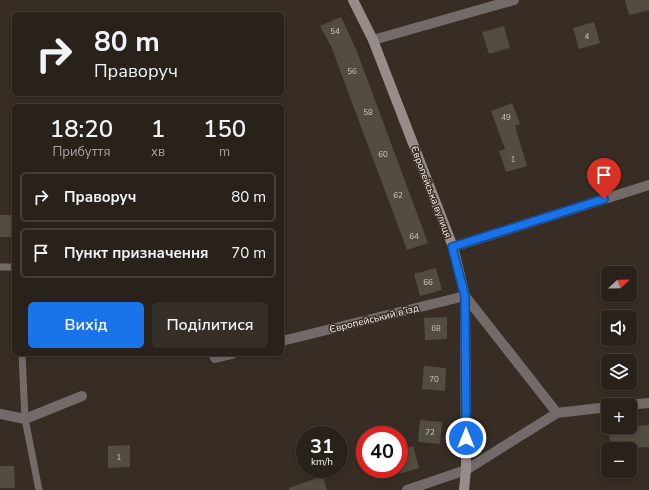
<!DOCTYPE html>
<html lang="uk">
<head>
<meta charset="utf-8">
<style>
  body { margin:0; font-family:"Nunito Sans",sans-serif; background:#352f28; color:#f1f3f6; height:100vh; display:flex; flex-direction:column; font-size:15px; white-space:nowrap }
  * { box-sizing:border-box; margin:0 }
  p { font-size:13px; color:#a5a4a3 }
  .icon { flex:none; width:22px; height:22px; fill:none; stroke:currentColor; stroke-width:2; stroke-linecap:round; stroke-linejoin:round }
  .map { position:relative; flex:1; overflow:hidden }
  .side { position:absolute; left:12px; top:104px; width:272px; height:252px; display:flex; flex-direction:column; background:#29221b; border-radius:6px; box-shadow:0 2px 6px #0003,0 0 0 1px #453f3a }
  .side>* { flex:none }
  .hud { position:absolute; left:12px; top:12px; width:272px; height:84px; border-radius:6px; box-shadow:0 2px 6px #0003,0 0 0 1px #453f3a; background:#29221b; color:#f1f3f6; overflow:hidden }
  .needle { width:26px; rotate:68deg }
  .controls { position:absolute; left:601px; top:266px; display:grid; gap:8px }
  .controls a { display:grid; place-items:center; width:36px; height:36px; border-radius:6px; background:#29221b; box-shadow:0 2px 6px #0003,0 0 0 1px #453f3a; font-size:20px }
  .speed { position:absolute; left:296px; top:426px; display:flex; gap:8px; font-size:20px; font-weight:700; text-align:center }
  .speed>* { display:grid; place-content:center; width:52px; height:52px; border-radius:50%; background:#29221b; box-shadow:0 2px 6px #0003,0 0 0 1px #453f3a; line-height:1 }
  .speed small { font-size:10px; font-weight:400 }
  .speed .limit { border:6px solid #d22; background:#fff; color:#111 }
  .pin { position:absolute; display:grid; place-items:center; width:34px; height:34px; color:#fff; margin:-41px -17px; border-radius:50% 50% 50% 0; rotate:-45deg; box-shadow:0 0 4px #0007 }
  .pin .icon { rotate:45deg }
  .me { position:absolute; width:44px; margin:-22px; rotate:0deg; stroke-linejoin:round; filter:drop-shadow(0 0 3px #0008) }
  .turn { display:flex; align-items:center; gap:14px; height:84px; padding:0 16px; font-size:18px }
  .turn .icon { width:52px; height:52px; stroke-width:2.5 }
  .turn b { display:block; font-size:28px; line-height:34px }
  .eta { display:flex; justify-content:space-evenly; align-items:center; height:68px; text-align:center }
  .eta b { font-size:24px; font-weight:600; line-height:28px }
  .primary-button { display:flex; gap:8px; margin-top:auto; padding:8px 16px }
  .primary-button a { flex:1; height:46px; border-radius:6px; background:#1a73e8; color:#fff; font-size:16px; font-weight:600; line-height:46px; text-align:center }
  .primary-button a+a { background:#352f28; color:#f1f3f6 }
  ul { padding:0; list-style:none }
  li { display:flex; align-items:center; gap:12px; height:50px; margin:0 8px 6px; padding:0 8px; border:2px solid #453f3a; border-radius:6px }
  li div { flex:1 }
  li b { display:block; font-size:15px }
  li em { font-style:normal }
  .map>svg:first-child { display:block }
  .building { fill:#534c41 }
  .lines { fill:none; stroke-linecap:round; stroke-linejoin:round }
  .lane { stroke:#726b69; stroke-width:7 }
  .street { stroke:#726b69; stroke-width:10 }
  .secondary { stroke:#978c89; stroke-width:10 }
  .route-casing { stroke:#114b97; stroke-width:10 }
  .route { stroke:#1a73e8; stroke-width:7 }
  .labels { text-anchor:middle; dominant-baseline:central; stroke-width:3; stroke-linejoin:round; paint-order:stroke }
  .number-label { font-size:8px; fill:#cdc6bf }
  .street-label { font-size:10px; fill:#f6efe9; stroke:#372d24 }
</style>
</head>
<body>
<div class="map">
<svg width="649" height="490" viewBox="0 0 649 490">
  <rect width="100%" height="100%" fill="#372d24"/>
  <path class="building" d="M625,0H649V10L629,15Z
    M341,17L356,49L428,243L407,250L331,46L320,26Z
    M594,22L600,43L579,49L573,28Z
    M504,26L510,48L489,54L482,32Z
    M512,103L520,124L515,126L527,166L506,172L499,151L505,149L491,111Z
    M0,215H14V237H0Z
    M436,268L442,290L420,296L414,274Z
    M447,317V339L425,340L424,318Z
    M608,362V383H622L606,385L604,363Z
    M424,366L446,368L445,391L422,389Z
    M420,420L442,422L440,444L418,442Z
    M649,425V447L611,449L608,429Z
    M130,445V467L108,468V446Z
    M413,446L419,468L399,474V451Z
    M0,466H14L15,488H0Z
    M323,476L327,490H289V488Z"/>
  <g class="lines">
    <path class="lane" d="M0,267H14
      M22,354L25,419L39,490"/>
    <path class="street" d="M373,40L514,0
      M453,247L649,185
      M282,341L465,296L557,413
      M214,354L215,358L232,354
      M627,405L649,403
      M0,414L25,419L82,396
      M407,490L466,470L557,413L608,407"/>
    <path class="secondary" d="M353,0L373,40L453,247L465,296L466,470L464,490"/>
  </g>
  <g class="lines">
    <g class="route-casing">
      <path id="route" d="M466,438L465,296L452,247L604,199"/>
    </g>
    <use href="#route" class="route"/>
  </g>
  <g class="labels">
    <g class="number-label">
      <text x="335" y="31">54</text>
      <text x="587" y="36">4</text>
      <text x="352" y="71">56</text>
      <text x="368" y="112">58</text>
      <text x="506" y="117">49</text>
      <text x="383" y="154">60</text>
      <text x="513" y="159">1</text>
      <text x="398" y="195">62</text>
      <text x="414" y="236">64</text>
      <text x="428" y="282">66</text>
      <text x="436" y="328">68</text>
      <text x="434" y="379">70</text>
      <text x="430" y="432">72</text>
      <text x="119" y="457">1</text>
    </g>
    <g class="street-label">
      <text transform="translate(431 192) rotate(69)">Європейська вулиця</text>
      <text transform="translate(374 319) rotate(-14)">Європейський в’їзд</text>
    </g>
  </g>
</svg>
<div class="controls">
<a><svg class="needle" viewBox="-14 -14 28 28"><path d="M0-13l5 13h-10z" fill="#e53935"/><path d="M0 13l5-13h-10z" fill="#a5a4a3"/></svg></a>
<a><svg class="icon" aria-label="sound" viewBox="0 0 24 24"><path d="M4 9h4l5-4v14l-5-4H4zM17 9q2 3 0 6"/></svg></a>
<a><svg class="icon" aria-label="layers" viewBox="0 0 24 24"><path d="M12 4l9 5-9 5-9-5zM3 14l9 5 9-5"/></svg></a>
<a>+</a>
<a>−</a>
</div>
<div class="speed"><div>31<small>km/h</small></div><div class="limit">40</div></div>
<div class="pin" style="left:604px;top:199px;background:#d93025"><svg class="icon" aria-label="arrive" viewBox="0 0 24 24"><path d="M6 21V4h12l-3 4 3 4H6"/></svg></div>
<svg class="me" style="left:466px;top:438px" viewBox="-20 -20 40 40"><circle r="17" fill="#1a73e8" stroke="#fff" stroke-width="3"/><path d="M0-11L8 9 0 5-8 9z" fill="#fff"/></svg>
<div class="hud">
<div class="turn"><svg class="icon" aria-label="right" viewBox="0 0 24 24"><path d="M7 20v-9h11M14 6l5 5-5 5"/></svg><div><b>80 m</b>Праворуч</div></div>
</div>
<section class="side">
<div class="eta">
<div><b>18:20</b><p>Прибуття</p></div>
<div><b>1</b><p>хв</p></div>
<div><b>150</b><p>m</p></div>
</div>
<ul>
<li><svg class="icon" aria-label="right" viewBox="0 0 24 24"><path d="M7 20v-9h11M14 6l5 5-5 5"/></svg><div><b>Праворуч</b></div><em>80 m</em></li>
<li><svg class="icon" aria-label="arrive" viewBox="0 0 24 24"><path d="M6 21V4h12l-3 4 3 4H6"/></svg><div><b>Пункт призначення</b></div><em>70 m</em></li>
</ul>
<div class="primary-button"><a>Вихід</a><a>Поділитися</a></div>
</section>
</div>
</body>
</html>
